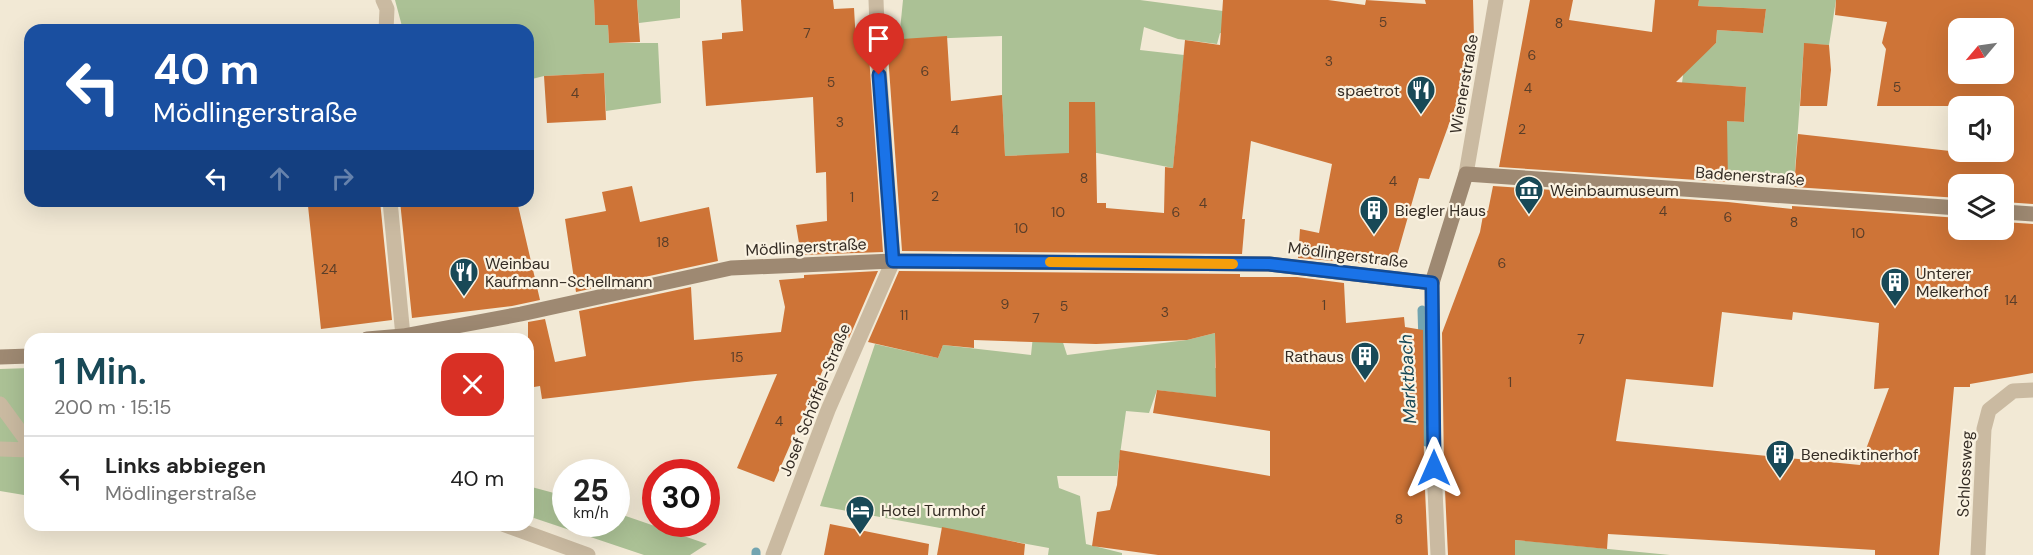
<!DOCTYPE html>
<html lang="de">
<head>
<meta charset="utf-8">
<style>
  body { margin:0; font-family:"DM Sans",sans-serif; background:#f6f6f6; color:#222; height:100vh; display:flex; flex-direction:column; font-size:22px; white-space:nowrap }
  * { box-sizing:border-box; margin:0 }
  p { font-size:20px; color:#767676 }
  .icon { flex:none; width:33px; height:33px; fill:none; stroke:currentColor; stroke-width:2; stroke-linecap:round; stroke-linejoin:round }
  .map { position:relative; flex:1; overflow:hidden }
  .sheet { position:absolute; left:24px; top:333px; width:510px; height:198px; display:flex; flex-direction:column; background:#fff; border-radius:18px; box-shadow:0 6px 24px #0002 }
  .sheet>* { flex:none }
  .banner { position:absolute; left:24px; top:24px; width:510px; height:183px; border-radius:18px; box-shadow:0 6px 24px #0002; background:#1a4fa0; color:#fff; overflow:hidden }
  .needle { width:39px; rotate:241deg }
  .tools { position:absolute; left:1948px; top:18px; display:grid; gap:12px }
  .tools a { display:grid; place-items:center; width:66px; height:66px; border-radius:12px; background:#fff; box-shadow:0 6px 24px #0002; font-size:30px }
  .speed { position:absolute; left:552px; top:459px; display:flex; gap:12px; font-size:30px; font-weight:700; text-align:center }
  .speed>* { display:grid; place-content:center; width:78px; height:78px; border-radius:50%; background:#fff; box-shadow:0 6px 24px #0002; line-height:1 }
  .speed small { font-size:15px; font-weight:400 }
  .speed .limit { border:9px solid #d22; background:#fff; color:#111 }
  .pin { position:absolute; display:grid; place-items:center; width:51px; height:51px; color:#fff; margin:-62px -26px; border-radius:50% 50% 50% 0; rotate:-45deg; box-shadow:0 0 6px #0007 }
  .pin .icon { rotate:45deg }
  .me { position:absolute; width:66px; margin:-33px; rotate:0deg; stroke-linejoin:round; filter:drop-shadow(0 0 4px #0008) }
  .turn { display:flex; align-items:center; gap:21px; height:126px; padding:0 30px; font-size:27px }
  .turn .icon { width:78px; height:78px; stroke-width:2.5 }
  .turn b { display:block; font-size:42px; line-height:51px }
  .lanes { display:flex; align-items:center; height:57px; padding:0 30px; background:#0003; justify-content:center; gap:30px; direction:ltr }
  .lanes .off { opacity:.35 }
  .round { display:grid; place-items:center; flex:none; width:63px; height:63px; border-radius:18px; background:#f6f6f6 }
  .summary { display:flex; align-items:center; justify-content:space-between; height:102px; padding:0 30px }
  h1 { font-size:36px; font-weight:600; line-height:45px; color:#184957 }
  ul { padding:0; list-style:none }
  li { display:flex; align-items:center; gap:18px; height:84px; padding:0 30px; border-top:2px solid #e0e0e0 }
  li div { flex:1 }
  li b { display:block; font-size:22px }
  li em { font-style:normal }
  .map>svg:first-child { display:block }
  .green { fill:#abc195 }
  .lines { fill:none; stroke-linecap:round; stroke-linejoin:round }
  .stream { stroke:#72a4b0; stroke-width:9 }
  .building { fill:#ce7437; fill-rule:evenodd }
  .minor { stroke:#cabaa1; stroke-width:15 }
  .tertiary { stroke:#cabaa1; stroke-width:15 }
  .secondary { stroke:#9e8972; stroke-width:15 }
  .route-casing { stroke:#114b97; stroke-width:15 }
  .route { stroke:#1a73e8; stroke-width:10 }
  .slow { stroke:#f59e0b; stroke-width:10 }
  .labels { text-anchor:middle; dominant-baseline:central; stroke-width:4.5; stroke-linejoin:round; paint-order:stroke }
  .number-label { font-size:14px; fill:#5a3e29 }
  .street-label { font-size:16px; fill:#342c24; stroke:#faf2e1 }
  .poi-label { font-size:16px; fill:#342c24; stroke:#faf2e1; text-anchor:start }
  .water-label { font-size:18px; font-style:italic; fill:#184957; stroke:#faf2e1 }
</style>
</head>
<body>
<div class="map">
<svg width="2033" height="555" viewBox="0 0 2033 555">
  <rect width="100%" height="100%" fill="#f2e9d5"/>
  <path class="green" d="M395,0H594L595,25H608L609,43H658L661,103L606,111L604,73L544,76L528,80V30H403Z
    M637,0H680V18L639,23Z
    M903,0H1140L1223,11L1441,61L1220,33L1217,44L1178,39L1144,27L1140,50L1184,55L1173,168L1097,153L1005,156L1002,95V36L899,40Z
    M1699,0H1836L1829,45L1804,44L1794,184L1728,180L1628,114L1744,122L1746,87L1682,83L1686,53H1705L1716,43L1717,30L1763,33L1766,9L1698,6Z
    M1034,326L1058,327L1067,355L1187,340L1215,333V368L1237,370L1225,399L1157,390L1149,413L1126,411L1117,476H1057L1059,488L1080,496L1086,544L1122,553V555H1048L1049,548L820,506L875,344L938,358L943,345L1031,355Z
    M30,368V496L0,491V369Z
    M528,486L565,496L566,524H616L617,513L707,544L690,555H644L528,516Z
    M1515,540L1670,555H1515Z"/>
  <g class="lines">
    <path class="stream" d="M1422,310L1426,442
      M756,555V552"/>
  </g>
  <path class="building" d="M594,0H637L640,42L609,43L608,25H595Z
    M741,0H833L834,9L854,8L856,43L868,42L883,252L801,255L796,225L827,221L826,172L816,173L813,97L706,106L702,41L722,39V33L743,31Z
    M1223,0H1328L1365,5L1366,0L1426,4L1425,0H1473L1474,38L1461,91L1429,179L1419,178L1394,266L1298,258L1300,229L1319,233L1332,164L1251,141L1242,219H1245L1242,254L902,251L887,40L947,36L951,101L1002,95L1005,156L1069,153V102H1095L1097,203H1106V208L1164,213L1165,167L1173,168L1185,40L1220,45Z
    M1530,0H1573L1569,20L1652,32L1655,0H1699L1698,6L1766,9L1763,33L1717,30L1716,43L1676,82L1746,87L1744,122L1727,121L1728,182L1499,167Z
    M1836,0H2033V204L2004,202V184H1959V198L1794,187L1798,134L1959,152H2004V106H1877L1886,49L1882,43L1887,22L1835,15ZM1959,28H2004V74H1959Z
    M1804,43L1829,45L1831,70L1827,106H1800Z
    M604,73L606,120L547,123L544,76Z
    M632,186L640,222L709,207L718,261L576,292L565,219L606,211L602,192Z
    M1493,186L1728,202L1792,209V206L1959,218V230H2004V222L2033,224V373L1970,384V387H1954L1939,555H1875V550L1608,534L1607,549L1515,540V555H1448L1444,468L1442,333L1480,232L1484,210L1488,211ZM1722,312L1792,320L1793,312L1879,323L1874,389L1889,388L1860,465L1616,441L1626,379L1713,387Z
    M356,201H380L392,320L321,329L308,206Z
    M400,201H517L540,300L512,306L412,318Z
    M878,271L849,338L838,335L774,482L737,468L777,374L695,381L542,399L540,386L528,388V322L545,319L555,362L586,356L579,311L691,287L694,340L781,332L785,307L779,280L804,278V275Z
    M899,271L1240,274V277H1297L1344,283L1346,323L1404,317L1405,327L1423,330L1424,468L1428,555H1158L1092,546L1097,512L1110,510L1117,485L1120,450L1270,476V431L1153,413L1157,390L1216,397L1215,333L1187,340L1096,344L974,340V348L943,345L938,358L868,342Z
    M830,524L929,544L928,555H824Z
    M942,527L1025,544L1024,555H937Z"/>
  <g class="lines">
    <path class="minor" d="M383,0L387,9L386,30
      M390,201L403,336
      M1432,283L1434,468L1438,555
      M0,404L30,445
      M0,449L30,450
      M505,525L588,555
      M773,555L828,410L893,261L878,52L876,0
      M1978,555L1984,429L1989,410L2013,391L2033,390"/>
    <path class="tertiary" d="M1466,174L1496,0"/>
    <path class="secondary" d="M2004,212L2033,214
      M367,339L403,336L521,314L731,268L893,261L1269,264L1432,283L1466,174L1959,208
      M0,357L30,356"/>
  </g>
  <g class="lines">
    <g class="route-casing">
      <path id="route" d="M879,75L893,261L1269,264L1432,283L1434,468"/>
    </g>
    <use href="#route" class="route"/>
    <path class="slow" d="M1050,262L1233,264"/>
  </g>
  <defs>
    <g id="restaurant-pin" transform="scale(1.5)"><path d="M0 17L-7.5 6A9.5 9.5 0 1 1 7.5 6Z" fill="#184957" stroke="#faf2e1"/><path d="M-5-6h1v4h1v-4h1v4h1v-4h1v5L-1.5 .5V6h-2V.5L-5-1ZM5-6V6H3V1.5H1.5Q1.5-4 5-6Z" fill="#fff"/></g>
    <g id="museum-pin" transform="scale(1.5)"><path d="M0 17L-7.5 6A9.5 9.5 0 1 1 7.5 6Z" fill="#184957" stroke="#faf2e1"/><path d="M0-6L6-3V-2H-6V-3ZM-5-1h2V3h-2ZM-1-1h2V3h-2ZM3-1h2V3H3ZM-6 4H6V6H-6Z" fill="#fff"/></g>
    <g id="building-pin" transform="scale(1.5)"><path d="M0 17L-7.5 6A9.5 9.5 0 1 1 7.5 6Z" fill="#184957" stroke="#faf2e1"/><path d="M-4-6H4V6H1V3H-1V6H-4ZM-2.5-4.3h1.7v1.8h-1.7ZM.8-4.3h1.7v1.8H.8ZM-2.5-1h1.7V.8h-1.7ZM.8-1h1.7V.8H.8Z" fill="#fff"/></g>
    <g id="hotel-pin" transform="scale(1.5)"><path d="M0 17L-7.5 6A9.5 9.5 0 1 1 7.5 6Z" fill="#184957" stroke="#faf2e1"/><path d="M-6-4.5h1.5V1H6V5H4.5V3h-9V5H-6ZM-4 0a1.8 1.8 0 1 1 3.6 0ZM.5 0V-2.5h3Q6-2.5 6 0Z" fill="#fff"/></g>
  </defs>
  <g fill-rule="evenodd">
    <use href="#restaurant-pin" x="1421" y="90"/>
    <use href="#museum-pin" x="1529" y="190"/>
    <use href="#building-pin" x="1374" y="210"/>
    <use href="#restaurant-pin" x="464" y="272"/>
    <use href="#building-pin" x="1895" y="282"/>
    <use href="#building-pin" x="1365" y="356"/>
    <use href="#building-pin" x="1780" y="454"/>
    <use href="#hotel-pin" x="860" y="510"/>
  </g>
  <g class="labels">
    <g class="number-label">
      <text x="1383" y="22">5</text>
      <text x="1559" y="23">8</text>
      <text x="807" y="33">7</text>
      <text x="1532" y="55">6</text>
      <text x="1329" y="61">3</text>
      <text x="925" y="71">6</text>
      <text x="831" y="82">5</text>
      <text x="1897" y="87">5</text>
      <text x="1528" y="88">4</text>
      <text x="575" y="93">4</text>
      <text x="840" y="122">3</text>
      <text x="1522" y="129">2</text>
      <text x="955" y="130">4</text>
      <text x="1084" y="178">8</text>
      <text x="1393" y="181">4</text>
      <text x="935" y="196">2</text>
      <text x="852" y="197">1</text>
      <text x="1203" y="203">4</text>
      <text x="1663" y="211">4</text>
      <text x="1058" y="212">10</text>
      <text x="1176" y="212">6</text>
      <text x="1728" y="217">6</text>
      <text x="1794" y="222">8</text>
      <text x="1021" y="228">10</text>
      <text x="1858" y="233">10</text>
      <text x="663" y="242">18</text>
      <text x="1502" y="263">6</text>
      <text x="329" y="269">24</text>
      <text x="2011" y="300">14</text>
      <text x="1005" y="304">9</text>
      <text x="1324" y="305">1</text>
      <text x="1064" y="306">5</text>
      <text x="1165" y="312">3</text>
      <text x="904" y="315">11</text>
      <text x="1036" y="318">7</text>
      <text x="1581" y="339">7</text>
      <text x="737" y="357">15</text>
      <text x="1510" y="382">1</text>
      <text x="779" y="421">4</text>
      <text x="1399" y="519">8</text>
    </g>
    <g class="street-label">
      <text transform="translate(1464 84) rotate(-80)">Wienerstraße</text>
      <text transform="translate(1750 176) rotate(4)">Badenerstraße</text>
      <text transform="translate(806 247) rotate(-3)">Mödlingerstraße</text>
      <text transform="translate(1348 255) rotate(7)">Mödlingerstraße</text>
      <text transform="translate(815 400) rotate(-68)">Josef Schöffel-Straße</text>
      <text transform="translate(1965 474) rotate(-87)">Schlossweg</text>
    </g>
    <g class="poi-label">
      <text x="1400" y="90" text-anchor="end">spaetrot</text>
      <text x="1550" y="190">Weinbaumuseum</text>
      <text x="1395" y="210">Biegler Haus</text>
      <text x="485" y="263">Weinbau<tspan x="485" dy="18">Kaufmann-Schellmann</tspan></text>
      <text x="1916" y="273">Unterer<tspan x="1916" dy="18">Melkerhof</tspan></text>
      <text x="1344" y="356" text-anchor="end">Rathaus</text>
      <text x="1801" y="454">Benediktinerhof</text>
      <text x="881" y="510">Hotel Turmhof</text>
    </g>
    <g class="water-label">
      <text transform="translate(1408 379) rotate(-93)">Marktbach</text>
    </g>
  </g>
</svg>
<div class="tools">
<a><svg class="needle" viewBox="-14 -14 28 28"><path d="M0-13l5 13h-10z" fill="#e53935"/><path d="M0 13l5-13h-10z" fill="#767676"/></svg></a>
<a><svg class="icon" aria-label="sound" viewBox="0 0 24 24"><path d="M4 9h4l5-4v14l-5-4H4zM17 9q2 3 0 6"/></svg></a>
<a><svg class="icon" aria-label="layers" viewBox="0 0 24 24"><path d="M12 4l9 5-9 5-9-5zM3 14l9 5 9-5"/></svg></a>
</div>
<div class="speed"><div>25<small>km/h</small></div><div class="limit">30</div></div>
<div class="pin" style="left:879px;top:75px;background:#d93025"><svg class="icon" aria-label="arrive" viewBox="0 0 24 24"><path d="M6 21V4h12l-3 4 3 4H6"/></svg></div>
<svg class="me" style="left:1434px;top:468px" viewBox="-20 -20 40 40"><path d="M0-17L14 15 0 8-14 15z" fill="#1a73e8" stroke="#fff" stroke-width="4"/></svg>
<div class="banner">
<div class="turn"><svg class="icon" aria-label="left" viewBox="0 0 24 24"><path d="M17 20v-9H6M10 6l-5 5 5 5"/></svg><div><b>40 m</b>Mödlingerstraße</div></div>
<div class="lanes"><svg class="icon" aria-label="left" viewBox="0 0 24 24"><path d="M17 20v-9H6M10 6l-5 5 5 5"/></svg><svg class="icon off" aria-label="ahead" viewBox="0 0 24 24"><path d="M12 20V5M6 11l6-6 6 6"/></svg><svg class="icon off" aria-label="right" viewBox="0 0 24 24"><path d="M7 20v-9h11M14 6l5 5-5 5"/></svg></div>
</div>
<section class="sheet">
<div class="summary"><div><h1>1 Min.</h1><p>200 m · 15:15</p></div><a class="round" style="background:#d93025;color:#fff"><svg class="icon" aria-label="close" viewBox="0 0 24 24"><path d="M6 6l12 12M18 6L6 18"/></svg></a></div>
<ul>
<li><svg class="icon" aria-label="left" viewBox="0 0 24 24"><path d="M17 20v-9H6M10 6l-5 5 5 5"/></svg><div><b>Links abbiegen</b><p>Mödlingerstraße</p></div><em>40 m</em></li>
</ul>
</section>
</div>
</body>
</html>
